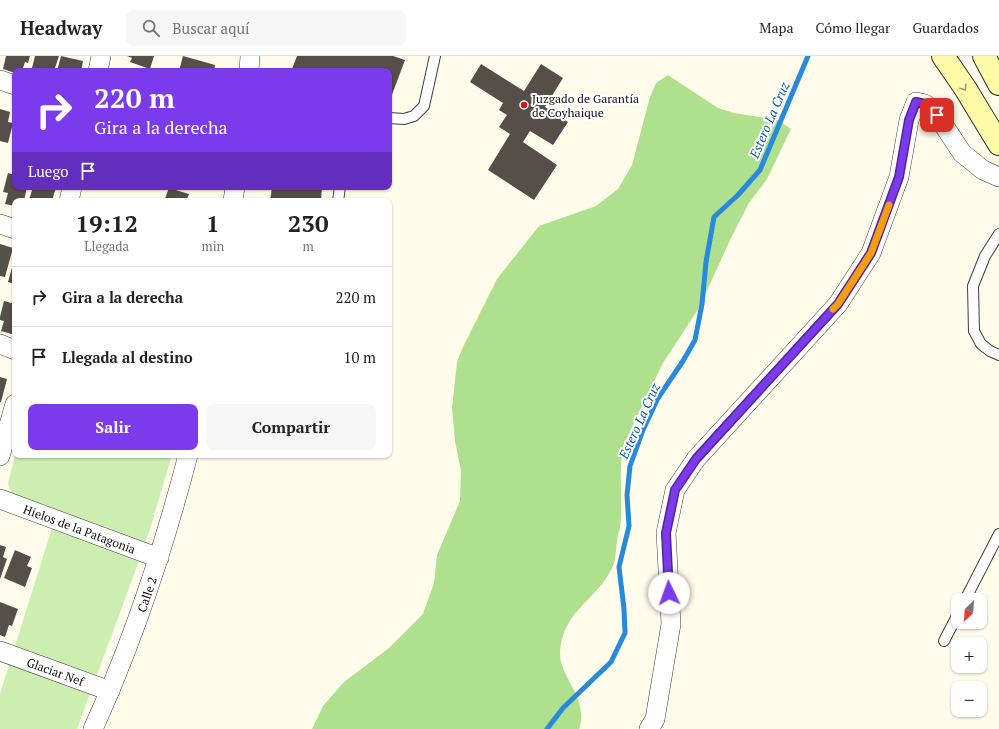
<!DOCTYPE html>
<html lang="es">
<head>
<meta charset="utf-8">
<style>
  body { margin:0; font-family:"PT Serif",serif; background:#f6f6f6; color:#222; height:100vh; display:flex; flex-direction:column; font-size:15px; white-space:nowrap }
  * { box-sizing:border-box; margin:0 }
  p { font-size:13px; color:#767676 }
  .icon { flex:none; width:22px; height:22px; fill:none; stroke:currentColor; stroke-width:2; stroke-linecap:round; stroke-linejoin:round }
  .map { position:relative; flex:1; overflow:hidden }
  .details { position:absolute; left:12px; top:142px; width:380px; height:260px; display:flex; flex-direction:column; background:#fff; border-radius:8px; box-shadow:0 1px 3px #0004 }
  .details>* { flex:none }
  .guide { position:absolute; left:12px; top:12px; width:380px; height:122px; border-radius:8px; box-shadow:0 1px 3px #0004; background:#7c3aed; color:#fff; overflow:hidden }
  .needle { width:26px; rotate:205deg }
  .tools { position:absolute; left:951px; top:537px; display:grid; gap:8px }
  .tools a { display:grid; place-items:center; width:36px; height:36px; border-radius:8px; background:#fff; box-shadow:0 1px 3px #0004; font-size:20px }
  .pin { position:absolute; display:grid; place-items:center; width:34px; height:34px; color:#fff; margin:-17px; border-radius:8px; box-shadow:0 2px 6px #0006 }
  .me { position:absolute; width:44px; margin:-22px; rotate:357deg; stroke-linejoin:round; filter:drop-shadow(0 0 3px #0008) }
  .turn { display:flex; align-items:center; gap:14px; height:84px; padding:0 16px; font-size:18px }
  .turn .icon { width:52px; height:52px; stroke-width:2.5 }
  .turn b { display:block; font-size:28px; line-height:34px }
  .then { display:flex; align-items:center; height:38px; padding:0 16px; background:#0003; gap:8px; font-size:15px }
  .eta { display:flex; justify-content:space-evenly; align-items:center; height:68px; text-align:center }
  .eta b { font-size:24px; font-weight:600; line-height:28px }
  .button { display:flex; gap:8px; margin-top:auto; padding:8px 16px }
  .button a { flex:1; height:46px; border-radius:8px; background:#7c3aed; color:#fff; font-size:16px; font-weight:600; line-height:46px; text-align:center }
  .button a+a { background:#f6f6f6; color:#222 }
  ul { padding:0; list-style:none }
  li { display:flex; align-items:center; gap:12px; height:60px; padding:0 16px; border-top:1px solid #e0e0e0 }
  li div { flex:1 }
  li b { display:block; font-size:15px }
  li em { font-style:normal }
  header { display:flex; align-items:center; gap:24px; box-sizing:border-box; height:56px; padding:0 20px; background:#fff; border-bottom:1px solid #e0e0e0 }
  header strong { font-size:19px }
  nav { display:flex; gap:22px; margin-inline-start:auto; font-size:14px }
  .search { width:280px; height:36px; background:#f6f6f6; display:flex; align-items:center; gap:10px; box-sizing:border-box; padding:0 14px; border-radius:8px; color:#767676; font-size:15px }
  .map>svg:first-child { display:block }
  .green { fill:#cdeeb1 }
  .forest { fill:#afe08e }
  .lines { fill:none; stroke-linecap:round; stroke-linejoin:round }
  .stream { stroke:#298adc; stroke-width:5 }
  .building { fill:#564e48 }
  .service-casing { stroke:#3f3f3f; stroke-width:12 }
  .minor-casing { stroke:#3f3f3f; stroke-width:20 }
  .secondary-casing { stroke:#2e2e2e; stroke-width:24 }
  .service { stroke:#fff; stroke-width:10 }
  .minor { stroke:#fff; stroke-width:19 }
  .secondary { stroke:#fffaa7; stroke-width:22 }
  .oneway { stroke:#9e9b69 }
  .route-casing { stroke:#51269a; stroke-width:10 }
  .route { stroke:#7c3aed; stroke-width:7 }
  .slow { stroke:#f59e0b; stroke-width:7 }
  .poi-dot { fill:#cb1716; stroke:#fff; stroke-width:1.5 }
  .labels { text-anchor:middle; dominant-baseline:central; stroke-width:4; stroke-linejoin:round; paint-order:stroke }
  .poi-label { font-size:12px; fill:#0c0c0c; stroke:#fff; text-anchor:start }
  .street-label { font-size:12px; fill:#0c0c0c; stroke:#fff }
  .water-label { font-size:13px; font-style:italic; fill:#085bab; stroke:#fff }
</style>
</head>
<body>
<header>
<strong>Headway</strong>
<div class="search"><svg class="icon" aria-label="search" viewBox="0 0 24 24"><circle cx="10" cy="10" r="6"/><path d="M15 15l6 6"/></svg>Buscar aquí</div>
<nav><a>Mapa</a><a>Cómo llegar</a><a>Guardados</a></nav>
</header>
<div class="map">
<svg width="999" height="673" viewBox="0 0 999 673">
  <rect width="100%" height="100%" fill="#fffcec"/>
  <path class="green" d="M15,399H172L150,473L132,524L77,673H0V638L57,456L13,441L8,428Z"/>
  <path class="forest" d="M668,19L718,52L734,57L778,64L791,73L767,123L749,147L731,182L699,252L663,307L623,390C619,414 622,439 621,463C621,470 618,477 617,484C616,494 616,506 611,514C595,545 564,554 560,595C558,620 590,643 579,673H312L323,650L344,626L389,592L423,558L434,527L437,499L460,445L461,415L455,385L452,352L457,306L463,291L497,223L539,170L596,150L618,133L632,109L650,41L656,27Z"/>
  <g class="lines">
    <path class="stream" d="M547,673L563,652L611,606L625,577L624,553L619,511L629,470L627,439L630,410L643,374L658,342L683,305L695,284L702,248L706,206L714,161L738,139L760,114L808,0"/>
  </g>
  <path class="building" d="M6,0H30L28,7L25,6L22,15H15V17L3,13Z
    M35,0H59L54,15H36L37,13L32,12Z
    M61,0L83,5L81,15H57Z
    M127,0H154L150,13L130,6L132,2Z
    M183,0L215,9L214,15H179Z
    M297,0H393L405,4L390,44H389V15H299L292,13Z
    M481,8L524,35L541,8L563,22L545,51L568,66L553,89L530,75L523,86L557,109L534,144L488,114L510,78L499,71L507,59L499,54L503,47L470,26Z
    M0,53L10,56L8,66L13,67L8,87L0,85Z
    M8,117L15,119V131H27L24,145H15V150L5,148L8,137L3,136Z
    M33,131H56L52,145L29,144Z
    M272,131H322L321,145H270Z
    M169,132L189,138L187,143L193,145H164Z
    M0,188L13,192L5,221L0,220Z
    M13,208L15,209V228L8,226Z
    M4,245L15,248V279L1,275L4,265L0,264V261Z
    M0,321L7,323L1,346H0Z
    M0,489L6,491L3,501L7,503L0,523Z
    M15,494L31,501L27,510L32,512L25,531L4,522Z
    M0,546L18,553L12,570L9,569L5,581L0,579Z"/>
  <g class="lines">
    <g class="service-casing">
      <path id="service" d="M389,62L404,63L414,60L424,50L435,0
        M338,145L340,131
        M999,178L985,200L973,230L974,275L981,288L990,295L999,299
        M965,544L999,478
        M944,585L958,558"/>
    </g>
    <g class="minor-casing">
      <g id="minor">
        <path d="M98,15L101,0"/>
        <path d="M249,15L250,0"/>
        <path d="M0,24L15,29"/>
        <path d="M69,145L72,131"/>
        <path d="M233,145L235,131"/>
        <path d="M0,168L15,173"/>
        <path d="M0,288L15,294"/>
        <path d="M0,400L15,348"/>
        <path id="s1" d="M0,443L159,502"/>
        <path id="s2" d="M0,595L110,635"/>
        <path id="s3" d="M93,673C134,583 163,495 188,399"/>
        <path d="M649,673L655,663L671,568L666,477L675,434L696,403L838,248L871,197L899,121L909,64L916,46L925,48L937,59L962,97L983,114L999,121"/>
      </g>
    </g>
    <g class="secondary-casing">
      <path id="secondary" d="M943,0L965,32L999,88
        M984,0L999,28"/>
    </g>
    <use href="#service" class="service"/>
    <use href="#minor" class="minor"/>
    <use href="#secondary" class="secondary"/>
  </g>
  <defs><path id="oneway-chevron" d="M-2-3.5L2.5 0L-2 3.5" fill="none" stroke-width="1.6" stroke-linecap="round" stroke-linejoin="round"/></defs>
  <use class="oneway" href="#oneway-chevron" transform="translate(964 32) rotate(57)"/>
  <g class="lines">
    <g class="route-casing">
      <path id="route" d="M669,537L666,477L675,434L696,403L838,248L871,197L899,121L909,64L916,46L925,48L937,59"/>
    </g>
    <use href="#route" class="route"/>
    <path class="slow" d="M833,253L838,248L871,197L889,149"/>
  </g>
  <circle class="poi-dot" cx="524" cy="49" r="4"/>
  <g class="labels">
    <g class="poi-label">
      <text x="532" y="42">Juzgado de Garantía<tspan x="532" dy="14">de Coyhaique</tspan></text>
    </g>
    <g class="street-label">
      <text stroke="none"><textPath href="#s1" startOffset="85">Hielos de la Patagonia</textPath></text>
      <text stroke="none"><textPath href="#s3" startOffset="145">Calle 2</textPath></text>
      <text stroke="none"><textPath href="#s2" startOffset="59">Glaciar Nef</textPath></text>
    </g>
    <g class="water-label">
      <text transform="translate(769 64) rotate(-67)">Estero La Cruz</text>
      <text transform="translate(639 365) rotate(-66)">Estero La Cruz</text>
    </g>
  </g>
</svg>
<div class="tools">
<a><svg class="needle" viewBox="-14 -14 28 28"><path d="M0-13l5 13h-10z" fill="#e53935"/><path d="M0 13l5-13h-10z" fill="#767676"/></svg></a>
<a>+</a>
<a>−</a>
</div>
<div class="pin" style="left:937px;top:59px;background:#d93025"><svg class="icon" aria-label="arrive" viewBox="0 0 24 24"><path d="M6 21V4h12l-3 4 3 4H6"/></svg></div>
<svg class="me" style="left:669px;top:537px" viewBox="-20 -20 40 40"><circle r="19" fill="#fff"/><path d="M0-13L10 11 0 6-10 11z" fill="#7c3aed"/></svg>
<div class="guide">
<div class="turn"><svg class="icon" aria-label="right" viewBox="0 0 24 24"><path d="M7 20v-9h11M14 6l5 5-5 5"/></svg><div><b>220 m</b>Gira a la derecha</div></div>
<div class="then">Luego<svg class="icon" aria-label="arrive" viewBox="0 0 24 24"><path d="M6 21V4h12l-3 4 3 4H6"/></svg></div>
</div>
<section class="details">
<div class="eta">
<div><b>19:12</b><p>Llegada</p></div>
<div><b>1</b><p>min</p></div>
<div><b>230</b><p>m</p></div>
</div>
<ul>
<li><svg class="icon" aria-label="right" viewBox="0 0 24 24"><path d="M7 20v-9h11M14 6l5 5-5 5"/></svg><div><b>Gira a la derecha</b></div><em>220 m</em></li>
<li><svg class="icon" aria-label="arrive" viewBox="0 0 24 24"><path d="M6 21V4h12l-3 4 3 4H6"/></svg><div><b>Llegada al destino</b></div><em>10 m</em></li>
</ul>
<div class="button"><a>Salir</a><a>Compartir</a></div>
</section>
</div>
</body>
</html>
